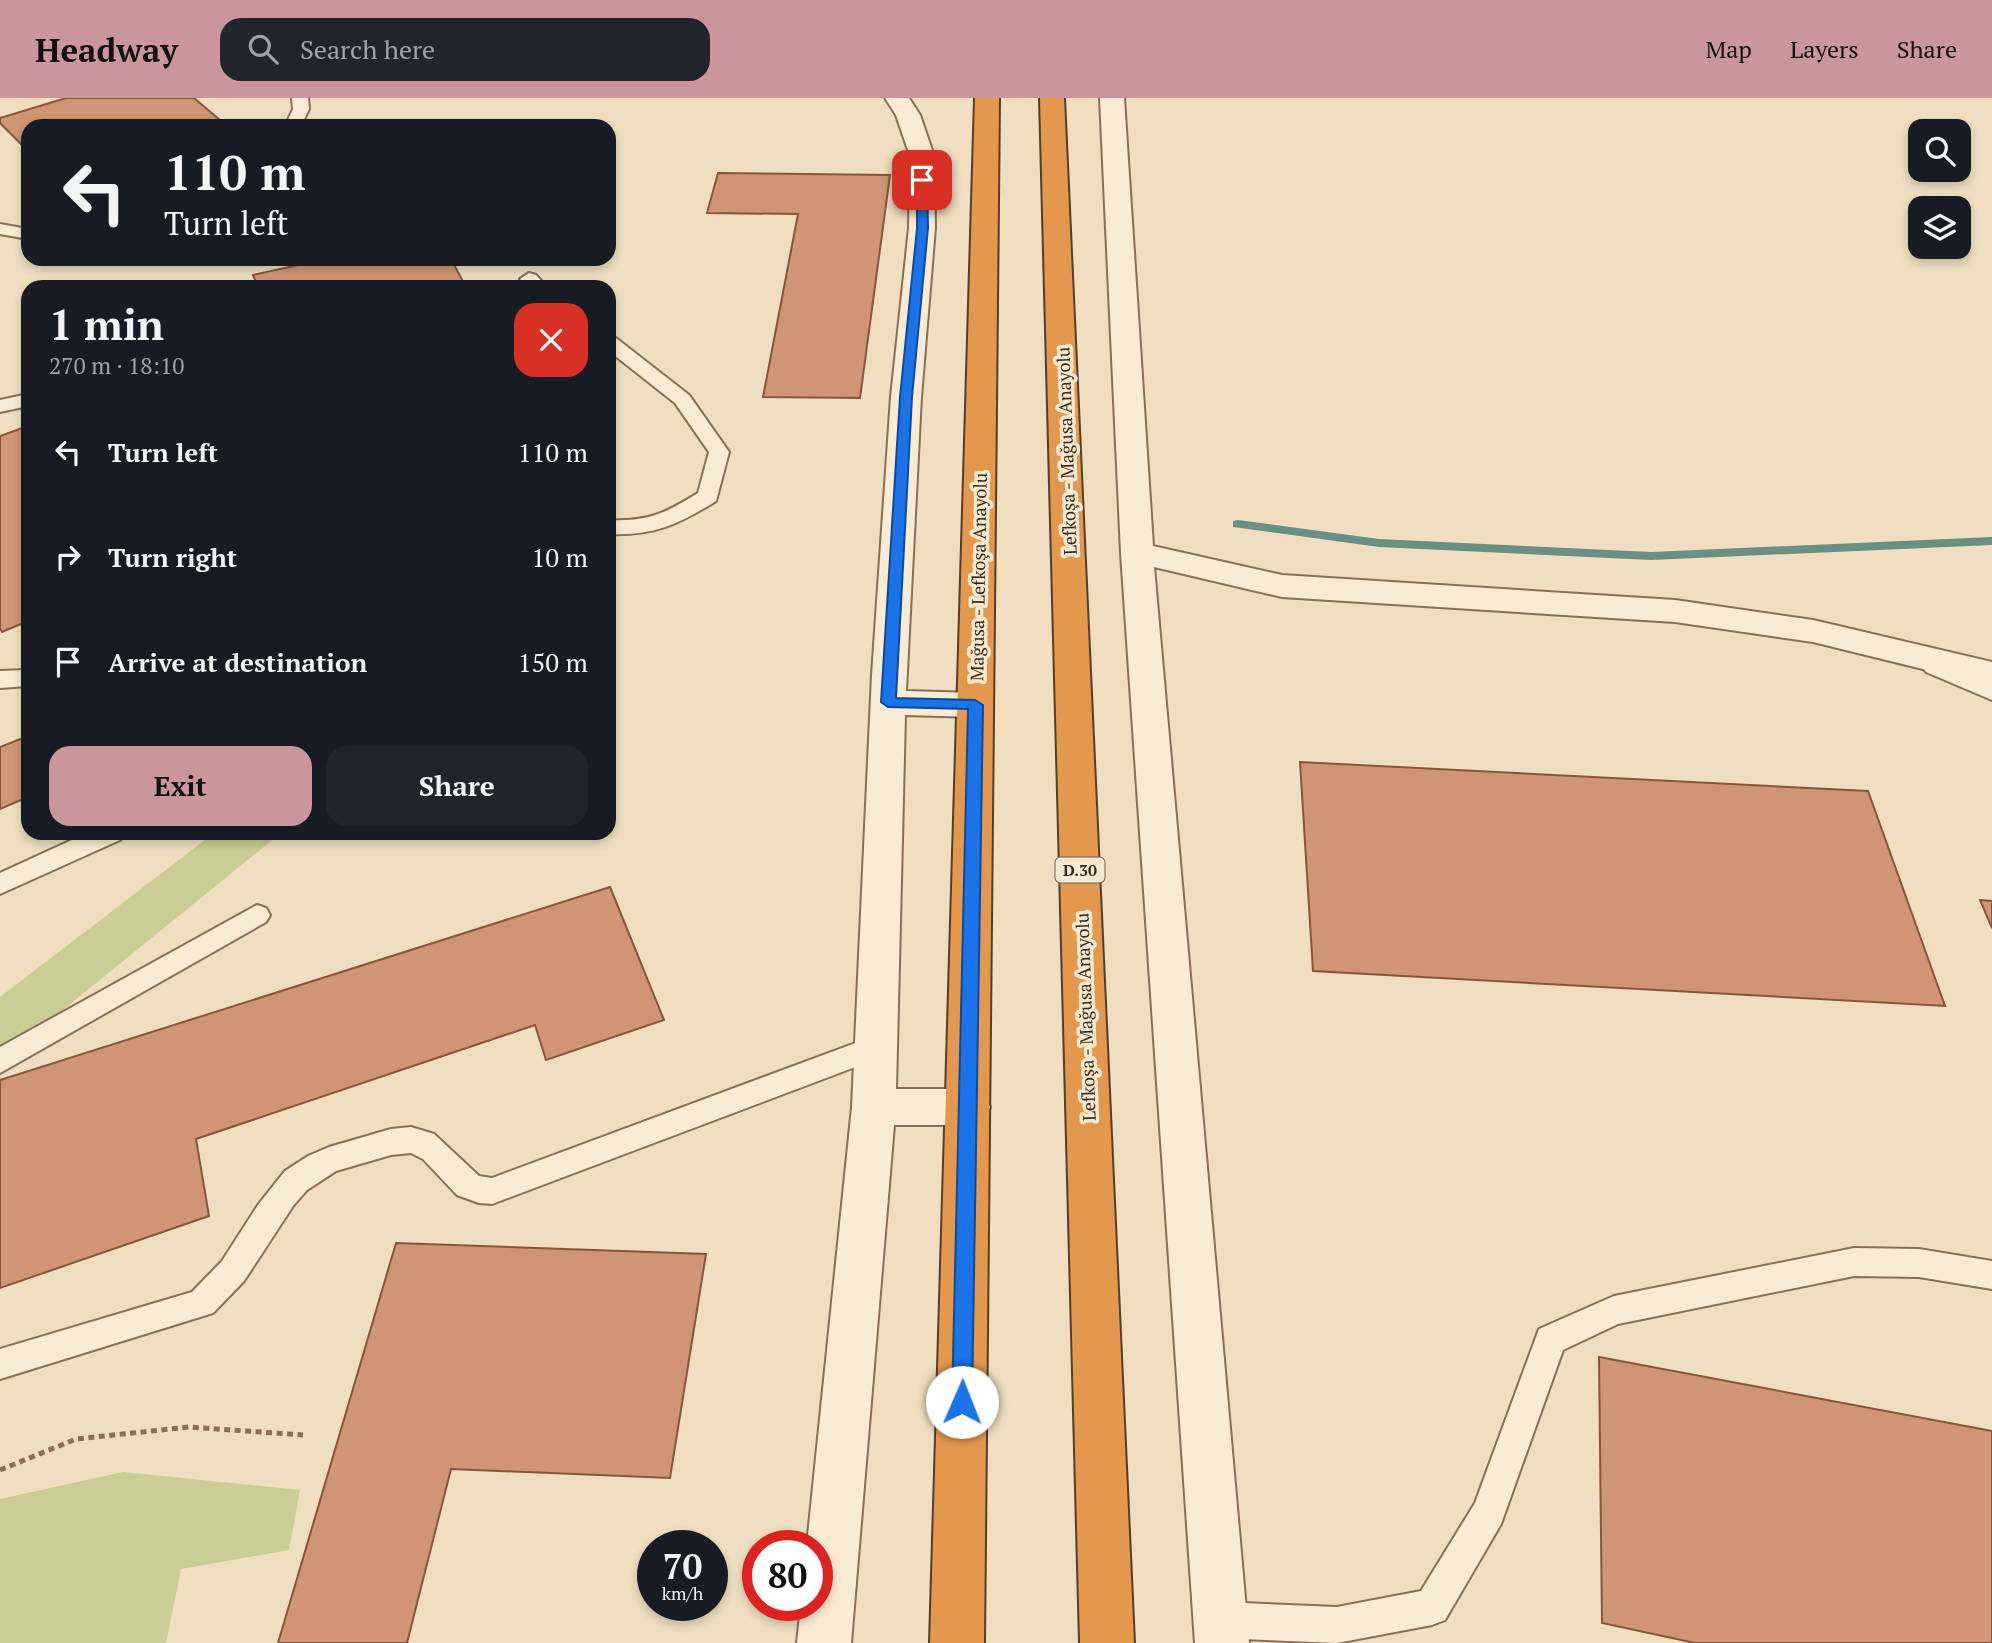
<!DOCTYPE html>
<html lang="en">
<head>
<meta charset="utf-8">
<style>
  body { margin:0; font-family:"PT Serif",serif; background:#20242c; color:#f1f3f6; height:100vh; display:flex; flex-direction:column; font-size:26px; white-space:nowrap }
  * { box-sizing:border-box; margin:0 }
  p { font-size:23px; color:#9ea1a6 }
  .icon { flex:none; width:38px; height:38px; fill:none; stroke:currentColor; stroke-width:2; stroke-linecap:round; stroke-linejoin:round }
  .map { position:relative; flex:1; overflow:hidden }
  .details { position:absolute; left:21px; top:182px; width:595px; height:560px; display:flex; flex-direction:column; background:#171b24; border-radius:21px; box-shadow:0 4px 10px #0003 }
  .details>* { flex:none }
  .guide { position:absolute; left:21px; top:21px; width:595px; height:147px; border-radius:21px; box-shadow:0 4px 10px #0003; background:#171b24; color:#f1f3f6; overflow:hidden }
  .buttons { position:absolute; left:1908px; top:21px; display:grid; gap:14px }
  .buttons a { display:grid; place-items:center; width:63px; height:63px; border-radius:14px; background:#171b24; box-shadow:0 4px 10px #0003; font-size:35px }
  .speed { position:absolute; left:637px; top:1432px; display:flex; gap:14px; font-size:35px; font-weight:700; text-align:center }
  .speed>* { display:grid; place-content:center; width:91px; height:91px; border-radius:50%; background:#171b24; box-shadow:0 4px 10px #0003; line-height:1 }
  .speed small { font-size:18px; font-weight:400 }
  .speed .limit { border:10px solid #d22; background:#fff; color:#111 }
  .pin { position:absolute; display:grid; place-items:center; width:60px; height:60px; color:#fff; margin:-30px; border-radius:14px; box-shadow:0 4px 10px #0006 }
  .me { position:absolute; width:77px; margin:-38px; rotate:1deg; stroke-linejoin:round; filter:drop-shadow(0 0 5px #0008) }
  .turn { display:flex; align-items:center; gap:24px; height:147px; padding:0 28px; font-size:32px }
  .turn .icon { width:91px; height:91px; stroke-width:2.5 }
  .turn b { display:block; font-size:49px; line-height:60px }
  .round { display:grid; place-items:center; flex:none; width:74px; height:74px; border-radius:21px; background:#20242c }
  .headline { display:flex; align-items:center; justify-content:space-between; height:119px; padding:0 28px }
  h1 { font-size:42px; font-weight:700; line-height:52px }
  .cta { display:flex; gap:14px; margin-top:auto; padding:14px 28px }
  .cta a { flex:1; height:80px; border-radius:21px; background:#ca969c; color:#111; font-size:28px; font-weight:700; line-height:80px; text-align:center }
  .cta a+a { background:#20242c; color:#f1f3f6 }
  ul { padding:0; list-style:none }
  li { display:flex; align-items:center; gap:21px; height:105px; padding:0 28px }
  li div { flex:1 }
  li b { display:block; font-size:26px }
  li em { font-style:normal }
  header { display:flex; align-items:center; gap:42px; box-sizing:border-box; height:98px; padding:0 35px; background:#ca969c; color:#111 }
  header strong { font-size:33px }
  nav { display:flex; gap:38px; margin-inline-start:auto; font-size:24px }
  .search { width:490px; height:63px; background:#20242c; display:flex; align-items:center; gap:18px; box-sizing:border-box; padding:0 24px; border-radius:21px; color:#9ea1a6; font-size:26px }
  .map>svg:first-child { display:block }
  .green { fill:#cace94 }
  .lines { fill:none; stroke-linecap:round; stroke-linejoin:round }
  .stream { fill:#6a9084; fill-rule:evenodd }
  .building { fill:#cf9574; stroke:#89563c; stroke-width:2 }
  .lane-casing { stroke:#896f57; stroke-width:4 }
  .street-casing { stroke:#896f57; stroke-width:4 }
  .highway-casing { stroke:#573d2c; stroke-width:4 }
  .path { stroke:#896f57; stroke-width:5; stroke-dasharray:6 4.5; stroke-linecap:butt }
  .lane { fill:#faecd4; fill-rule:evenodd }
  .street { fill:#faecd4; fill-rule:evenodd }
  .highway { fill:#e3984d; fill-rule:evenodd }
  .route { fill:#1a73e8; stroke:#114b97; stroke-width:2 }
  .labels { text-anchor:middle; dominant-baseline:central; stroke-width:7; stroke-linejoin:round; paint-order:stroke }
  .shield { fill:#f7e9d0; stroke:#716252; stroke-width:2 }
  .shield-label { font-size:16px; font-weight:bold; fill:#38281c }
  .street-label { font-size:18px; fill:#38281c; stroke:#f7e9d0 }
</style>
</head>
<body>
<header>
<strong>Headway</strong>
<div class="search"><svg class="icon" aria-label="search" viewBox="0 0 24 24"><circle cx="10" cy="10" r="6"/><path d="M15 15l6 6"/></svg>Search here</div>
<nav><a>Map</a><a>Layers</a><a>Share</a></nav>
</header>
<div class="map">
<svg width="1992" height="1545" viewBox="0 0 1992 1545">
  <rect width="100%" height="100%" fill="#efdfc0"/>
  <path class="green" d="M214,735H281L0,963V899Z
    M123,1374L300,1392L289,1452L181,1471L166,1545H0V1401Z"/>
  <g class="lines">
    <path class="stream" d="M1238,422L1379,441L1651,454L1992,439V447L1651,462L1379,449L1233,429V423Z"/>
  </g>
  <path class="building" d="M66,0H194L227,28H28V53L0,25V20Z
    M718,75L890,77L860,300L763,299L798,116L707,115Z
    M325,161H451L466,189H258L253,177Z
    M28,328V523L2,534L0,531V338Z
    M28,638V699L0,711V649Z
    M1300,664L1868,693L1945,908L1313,873Z
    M610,789L664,922L546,962L535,927L196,1041L209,1118L0,1190V982Z
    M1980,802L1992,803V830Z
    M396,1145L706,1156L670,1380L451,1371L407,1545H278Z
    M1599,1259L1992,1333V1545H1695L1602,1525Z"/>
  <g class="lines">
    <g class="lane-casing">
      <path id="lane" d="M292,0H308L309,11L301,28H285L293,11Z
        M0,126L28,131V141L0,136Z
        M529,175L536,177L547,189H527L520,181Z
        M609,238L616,240L689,297L729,354L716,403C679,426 654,438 609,436V422C648,424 666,415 698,395L709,354L675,305L609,253Z
        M28,296V308L0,314V302Z
        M1934,560L1992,585V602L1926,574L1922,568L1926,562Z
        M28,572V588L0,590V573Z
        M87,735H124L120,742L0,796V775Z
        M257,807L266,810L270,817L266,824L0,975V949Z
        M877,937L887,941L891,949L887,957L492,1106L479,1105L457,1097L423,1061L411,1055L391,1057L336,1073L307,1092L293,1108L244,1183L213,1215L0,1281V1251L192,1194L222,1163L258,1107L285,1073L308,1058L329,1049L391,1031L411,1029L434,1036L479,1078L492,1080Z
        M1854,1150L1919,1151L1992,1163V1191L1919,1179L1854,1178L1618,1226L1563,1252L1501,1426L1445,1522L1432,1527L1337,1545L1220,1540L1207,1535L1202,1522L1207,1509L1220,1504L1337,1509L1421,1493L1475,1405L1539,1231L1614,1198Z"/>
    </g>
    <g class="street-casing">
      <path id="street" d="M885,0H909L920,17L934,58L935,130L921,299L906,593L975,595L987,598L993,607L987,616L975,619L905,617L896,991H968L983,996L990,1009L983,1022L968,1027H894L851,1545H797L801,1507H817V1447H807L852,1009L872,577L891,299L909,130L910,58L896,17Z
        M1100,0H1124L1153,448L1282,477L1675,502L1813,522L1992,564V588L1813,544L1675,524L1282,499L1154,469L1249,1545H1195L1121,455Z"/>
    </g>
    <g class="highway-casing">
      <path id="highway" d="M975,0H999L984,1545H930Z
        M1040,0H1064L1134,1545H1080Z"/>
    </g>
    <path class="path" d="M0,1372L76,1341L189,1329L303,1337"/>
    <use href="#lane" class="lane"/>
    <use href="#street" class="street"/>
    <use href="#highway" class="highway"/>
  </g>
  <path class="route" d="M922,79L927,82L928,130L912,299L896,600L975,602L983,607L972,1304L969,1311L962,1313L955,1311L952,1304L968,611L888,609L881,604L900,299L917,130V82Z"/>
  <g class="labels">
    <rect class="shield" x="1055.5" y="759.5" width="49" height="25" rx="5"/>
    <g class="shield-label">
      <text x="1080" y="772">D.30</text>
    </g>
    <g class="street-label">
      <text transform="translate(1066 353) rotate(-92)">Lefkoşa - Mağusa Anayolu</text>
      <text transform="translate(978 479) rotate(-89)">Mağusa - Lefkoşa Anayolu</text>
      <text transform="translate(1085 919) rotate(-92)">Lefkoşa - Mağusa Anayolu</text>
    </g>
  </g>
</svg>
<div class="buttons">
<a><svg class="icon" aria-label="search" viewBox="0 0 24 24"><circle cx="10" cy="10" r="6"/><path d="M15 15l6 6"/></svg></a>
<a><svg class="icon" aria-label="layers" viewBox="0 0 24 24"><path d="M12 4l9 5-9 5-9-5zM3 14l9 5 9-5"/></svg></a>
</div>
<div class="speed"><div>70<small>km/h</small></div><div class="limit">80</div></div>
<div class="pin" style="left:922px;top:82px;background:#d93025"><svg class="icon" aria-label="arrive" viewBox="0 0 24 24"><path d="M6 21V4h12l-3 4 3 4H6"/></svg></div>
<svg class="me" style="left:962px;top:1304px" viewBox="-20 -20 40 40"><circle r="19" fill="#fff"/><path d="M0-13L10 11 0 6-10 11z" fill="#1a73e8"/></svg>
<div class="guide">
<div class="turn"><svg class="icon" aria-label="left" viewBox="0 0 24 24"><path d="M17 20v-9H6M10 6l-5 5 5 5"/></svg><div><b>110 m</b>Turn left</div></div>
</div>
<section class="details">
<div class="headline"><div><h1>1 min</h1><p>270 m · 18:10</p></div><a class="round" style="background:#d93025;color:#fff"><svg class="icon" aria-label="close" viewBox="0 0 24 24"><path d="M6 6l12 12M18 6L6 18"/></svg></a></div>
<ul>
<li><svg class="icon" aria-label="left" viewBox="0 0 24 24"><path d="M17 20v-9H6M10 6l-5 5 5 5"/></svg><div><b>Turn left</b></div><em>110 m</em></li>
<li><svg class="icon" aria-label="right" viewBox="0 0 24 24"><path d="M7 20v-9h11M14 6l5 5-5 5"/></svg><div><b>Turn right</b></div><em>10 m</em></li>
<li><svg class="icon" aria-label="arrive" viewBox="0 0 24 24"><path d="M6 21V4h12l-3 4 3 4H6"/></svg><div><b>Arrive at destination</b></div><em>150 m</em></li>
</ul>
<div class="cta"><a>Exit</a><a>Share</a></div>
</section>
</div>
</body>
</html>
